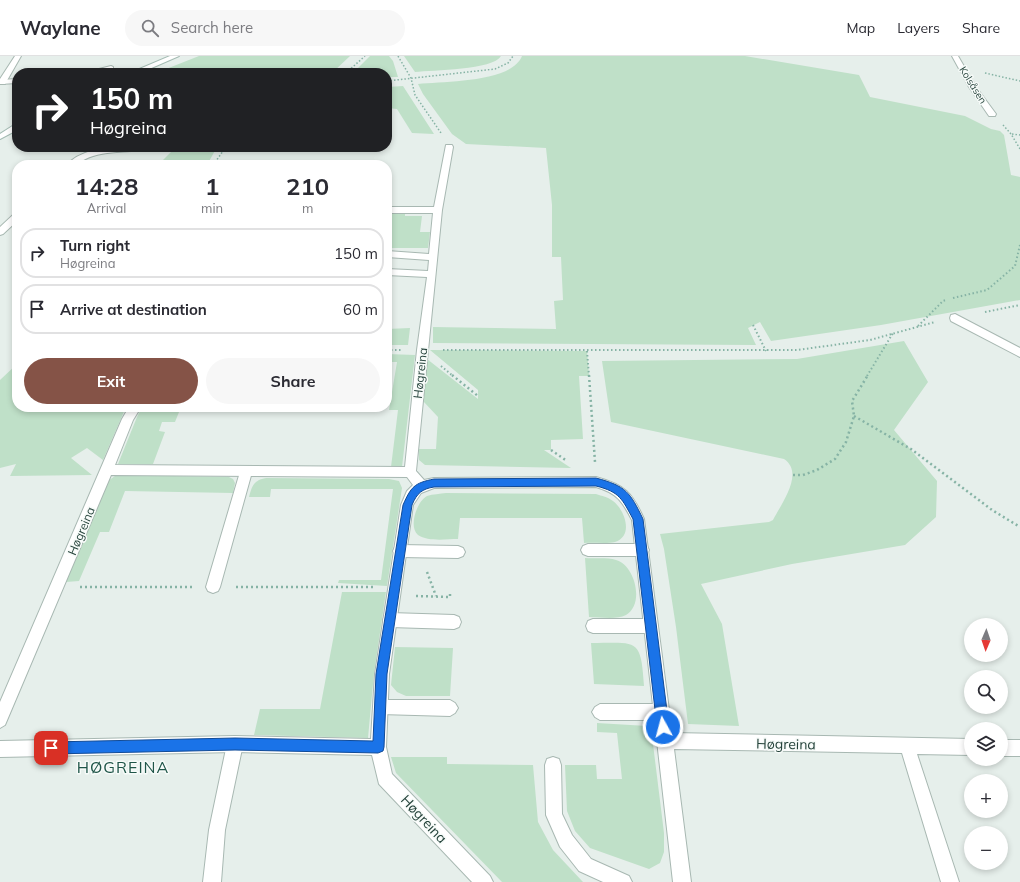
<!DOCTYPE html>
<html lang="en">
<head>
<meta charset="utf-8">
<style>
  body { margin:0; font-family:Mulish,sans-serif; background:#f7f7f7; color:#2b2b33; height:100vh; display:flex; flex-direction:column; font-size:15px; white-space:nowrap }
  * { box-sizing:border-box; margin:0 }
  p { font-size:13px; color:#7c7c81 }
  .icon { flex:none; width:22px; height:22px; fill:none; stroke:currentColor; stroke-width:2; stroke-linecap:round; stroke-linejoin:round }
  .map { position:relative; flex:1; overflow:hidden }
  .sheet { position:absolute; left:12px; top:104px; width:380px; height:252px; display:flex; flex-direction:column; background:#fff; border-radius:16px; box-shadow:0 2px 6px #0003 }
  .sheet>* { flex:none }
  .hud { position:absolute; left:12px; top:12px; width:380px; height:84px; border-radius:16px; box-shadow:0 2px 6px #0003; background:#202124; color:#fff; overflow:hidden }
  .needle { width:26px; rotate:182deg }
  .tools { position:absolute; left:964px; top:562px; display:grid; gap:8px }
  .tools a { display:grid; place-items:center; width:44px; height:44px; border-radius:50%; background:#fff; box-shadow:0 2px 6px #0003; font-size:20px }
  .pin { position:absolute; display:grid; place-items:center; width:34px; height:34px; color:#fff; margin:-17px; border-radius:8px; box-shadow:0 2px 6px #0006 }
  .me { position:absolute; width:44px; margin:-22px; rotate:353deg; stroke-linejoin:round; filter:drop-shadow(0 0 3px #0008) }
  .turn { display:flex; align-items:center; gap:14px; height:84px; padding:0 12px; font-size:18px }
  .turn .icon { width:52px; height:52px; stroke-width:2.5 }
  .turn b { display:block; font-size:28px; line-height:34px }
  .eta { display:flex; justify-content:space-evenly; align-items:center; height:68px; text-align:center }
  .eta b { font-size:24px; font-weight:700; line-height:28px }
  .action { display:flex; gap:8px; margin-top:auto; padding:8px 12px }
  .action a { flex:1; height:46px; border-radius:24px; background:#855347; color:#fff; font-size:16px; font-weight:700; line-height:46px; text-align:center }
  .action a+a { background:#f7f7f7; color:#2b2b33 }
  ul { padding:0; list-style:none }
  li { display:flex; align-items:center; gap:12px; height:50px; margin:0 8px 6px; padding:0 4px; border:2px solid #e1e1e2; border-radius:16px }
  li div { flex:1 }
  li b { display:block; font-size:15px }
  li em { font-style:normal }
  header { display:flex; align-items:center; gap:24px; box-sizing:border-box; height:56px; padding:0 20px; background:#fff; border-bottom:1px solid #e1e1e2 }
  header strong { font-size:19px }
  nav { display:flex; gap:22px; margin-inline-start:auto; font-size:14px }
  .search { width:280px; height:36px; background:#f7f7f7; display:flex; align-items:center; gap:10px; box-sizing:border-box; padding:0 14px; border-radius:22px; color:#7c7c81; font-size:15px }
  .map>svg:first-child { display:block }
  .green { fill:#bfe0c8 }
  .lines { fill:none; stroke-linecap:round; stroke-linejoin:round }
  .lane-casing { stroke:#a8b8b2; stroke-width:2 }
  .street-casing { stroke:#a8b8b2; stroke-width:2 }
  .secondary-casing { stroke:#a4bbb3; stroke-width:2 }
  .path-far2 { stroke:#86b3a5; stroke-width:1.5; stroke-dasharray:1.5 2; stroke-linecap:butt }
  .path-far1 { stroke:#86b3a5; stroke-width:2; stroke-dasharray:1.5 2.5; stroke-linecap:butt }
  .path { stroke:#86b3a5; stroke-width:2.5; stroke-dasharray:2 3; stroke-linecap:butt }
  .lane { fill:#fff; fill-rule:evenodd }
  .street { fill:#fff; fill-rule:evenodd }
  .secondary { fill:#fff; fill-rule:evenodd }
  .route { fill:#1a73e8; stroke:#114b97 }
  .labels { text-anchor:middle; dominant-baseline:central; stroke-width:3; stroke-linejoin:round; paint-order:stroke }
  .far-street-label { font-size:10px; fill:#24423a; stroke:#f7fbf9 }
  .street-label { font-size:12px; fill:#24423a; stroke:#f7fbf9 }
  .near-street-label { font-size:14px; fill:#24423a; stroke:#f7fbf9 }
  .near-neighbourhood-label { font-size:16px; letter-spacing:1px; fill:#1f5548; stroke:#f7fbf9 }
</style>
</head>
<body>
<header>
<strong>Waylane</strong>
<div class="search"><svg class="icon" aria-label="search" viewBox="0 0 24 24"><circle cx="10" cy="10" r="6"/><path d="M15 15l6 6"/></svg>Search here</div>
<nav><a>Map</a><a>Layers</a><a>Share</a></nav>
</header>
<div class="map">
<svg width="1020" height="826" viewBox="0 0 1020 826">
  <rect width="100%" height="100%" fill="#e6efeb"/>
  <path class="green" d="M199,0H350L332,17H156Z
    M370,0H389L393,5L398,21H387V17H353Z
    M404,0H501C493,14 433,14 415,16Z
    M522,0H745L859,19L870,41L965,60L991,73L1000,75L1004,79L1011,119L1020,121V244L881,269L771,285L760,266L748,272L756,289L433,287V271L556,273L554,245L563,244L561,201H552V149L546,92L466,88L452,78L423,38L418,28C445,25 511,27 522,0Z
    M403,30L434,78L412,77L397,53L387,52V31Z
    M176,91H217L207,109H158Z
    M387,157H405V160H422L420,176H430L428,192H387Z
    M410,272L408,289H387V273Z
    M904,285L928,326L894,374L937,425L936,461L905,489L792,508L701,528L722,568L739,670L688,668L676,571L664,493L660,478L769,466L773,464C781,448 805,417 784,403L611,366L602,305L797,303Z
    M430,294L587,295L589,320H579L583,383L551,384V394H544L571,412L425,409L419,404V393H436L438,361L423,345L427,303L478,343V334Z
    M387,298L415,299L402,411H391L398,354H389L397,306H387Z
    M17,308V351H126L103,404L87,392L71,402L92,419L10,420L16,408L0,412V324Z
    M142,351H181L175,366H162L159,375L165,376L153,408H118L137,361Z
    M120,419L229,421L233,423L235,427L233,437L125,435L109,476H100L79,525L66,526L108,425L115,420Z
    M266,422L389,423L399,425L402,432L387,530L338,527L339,524H381L393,433H271L270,441H249C252,430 254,424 266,422Z
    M446,437L596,438C602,440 608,441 613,445C625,454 634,480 615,486C606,488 593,486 584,487L582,462H460L458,483C447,483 428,486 418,479C408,471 417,445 427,440C433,438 440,438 446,437Z
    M585,502C595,503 607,501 616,504C635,509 645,548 626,559C616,564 600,561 589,561Z
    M342,536H386L374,617L368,682L254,679L260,653H320Z
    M591,587C637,587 641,581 644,630L594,628Z
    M395,591L453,592L450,640H406L397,636L391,629Z
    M597,667L647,670L652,680L664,777V796L660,807L649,813L590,792L575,775L567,755L565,709H596L597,723H622L617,677L597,676Z
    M391,701H447V708L533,709L538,766L553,794L583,826H502L396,717Z"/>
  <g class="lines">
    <g class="lane-casing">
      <path id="lane" d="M15,0H21L5,28H0V23Z
        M952,0H958L976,31L996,58L995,60H989L969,31Z
        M111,10L113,11V13L97,17H83Z
        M955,258L1020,292V301L951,265L950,262L951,259Z
        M246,411L250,412L252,416L220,531L218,535L213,537L208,535L206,531L240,416L242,412Z
        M588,488H642L647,490L649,494L647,498L642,500H588L583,498L581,494L583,490Z
        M400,489L458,490L463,492L465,496L463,500L458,502L400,501L395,499L393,495L395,491Z
        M390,557L454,559L459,561L461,566L459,571L454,573L390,571L385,569L383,564L385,559Z
        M593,563H651L656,565L658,570L656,575L651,577H593L588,575L586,570L588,565Z
        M380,644H450L455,647L458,652L455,657L450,660L380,658L375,656L373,651L375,646Z
        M600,648H661L666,651L669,656L666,661L661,664H600L595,661L592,656L595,651Z
        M235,680L240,683L243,688L225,774L221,826H203L209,774L227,688L230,683Z
        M553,701L559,703L561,709L562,758L572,779L591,803L629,820L632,826H603L579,815L560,791L546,759L545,709L547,703Z"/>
    </g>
    <g class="street-casing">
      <path id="street" d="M17,23V27L0,28V24Z
        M446,89H452L453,91L442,154L416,415L424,424L434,422L596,421C625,429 632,436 644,463L672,677L971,683V699L917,698L959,826H941L902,697L674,693L691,826H673L632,464C622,445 617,437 596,431L434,432L421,437L413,449L389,618L386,691L392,718L490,820L493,826H472L379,728L372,699L235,696L0,701V685L235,680L371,683L375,618L401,449L407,435L413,429L407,421L111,419L5,669L0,672V646L122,363L129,351H141L133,364L115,409L405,411L417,294L427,221L387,219V213L428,215L429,204L387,201V195L429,198L433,157H387V151H434Z
        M122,91H133L135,93L131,95C119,96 105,96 93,100C82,103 79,109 67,109C80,94 103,92 122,91Z
        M17,157V165L3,178L0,179V171L14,158Z
        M1001,684H1020V700H1001Z"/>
    </g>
    <g class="secondary-casing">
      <path id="secondary" d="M170,0H179L140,17H130Z
        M14,69H17V74L0,83V78Z"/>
    </g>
    <path class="path-far2" d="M398,0L411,22L415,39L441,77
      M346,17L365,0
      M985,17L1020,25
      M387,25L495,13L508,7L513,0
      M1003,69L1011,78L1020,93
      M1012,78L1020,79
      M213,109L226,91
      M214,109H225"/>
    <path class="path-far1" d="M953,242L987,234L1015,210L1020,189
      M985,256L1020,249
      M753,269L766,295
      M918,270L943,245L946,244
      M387,294H402
      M443,294H797L870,284L935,266
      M587,295L589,320
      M441,310L453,320
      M867,320L893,277"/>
    <path class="path" d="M452,319L478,340
      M589,319L595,406
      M854,360L911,393L992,454L1020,471
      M551,394L567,405
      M793,419H803L817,414L835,403L846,386L854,360L852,345L868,319
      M427,516L436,540
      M80,531H193
      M236,531H373
      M416,540L450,541V537"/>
    <use href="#lane" class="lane"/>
    <use href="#street" class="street"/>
    <use href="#secondary" class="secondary"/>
  </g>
  <path class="route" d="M596,422C626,430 630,436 643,463L669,671L667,675L663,676L659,675L657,671L633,463C622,443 620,436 596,430L434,431C422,433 417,437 412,449L387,618L384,691L383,695L378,697L235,694L51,698L47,696L45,692L47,688L51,686L235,682L373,685L376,618L403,449C411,431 414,427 434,423Z"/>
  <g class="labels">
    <g class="far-street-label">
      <text transform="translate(973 29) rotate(58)">Kolsåsen</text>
    </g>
    <g class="street-label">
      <text transform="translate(420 317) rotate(-84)">Høgreina</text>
      <text transform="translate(81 475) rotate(-67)">Høgreina</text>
    </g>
    <g class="near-street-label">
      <text transform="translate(786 688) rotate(1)">Høgreina</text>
      <text transform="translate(424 763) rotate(47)">Høgreina</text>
    </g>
    <g class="near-neighbourhood-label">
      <text x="123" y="711">HØGREINA</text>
    </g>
  </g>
</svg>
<div class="tools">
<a><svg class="needle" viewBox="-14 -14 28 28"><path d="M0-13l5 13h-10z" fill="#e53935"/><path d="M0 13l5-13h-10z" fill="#7c7c81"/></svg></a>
<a><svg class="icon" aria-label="search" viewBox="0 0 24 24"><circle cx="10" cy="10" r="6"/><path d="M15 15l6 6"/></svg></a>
<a><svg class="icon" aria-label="layers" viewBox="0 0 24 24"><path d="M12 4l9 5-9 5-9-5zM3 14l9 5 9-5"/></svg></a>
<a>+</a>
<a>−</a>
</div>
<div class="pin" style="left:51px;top:692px;background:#d93025"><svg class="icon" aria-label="arrive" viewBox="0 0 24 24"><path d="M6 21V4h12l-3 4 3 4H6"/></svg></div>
<svg class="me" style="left:663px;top:671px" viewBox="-20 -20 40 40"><circle r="17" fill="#1a73e8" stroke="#fff" stroke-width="3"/><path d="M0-11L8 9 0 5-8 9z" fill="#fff"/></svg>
<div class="hud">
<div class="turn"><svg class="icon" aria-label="right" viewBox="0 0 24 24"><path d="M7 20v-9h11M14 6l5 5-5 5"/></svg><div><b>150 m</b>Høgreina</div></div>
</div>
<section class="sheet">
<div class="eta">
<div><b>14:28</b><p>Arrival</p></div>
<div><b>1</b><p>min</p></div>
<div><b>210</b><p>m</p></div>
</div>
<ul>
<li><svg class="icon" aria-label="right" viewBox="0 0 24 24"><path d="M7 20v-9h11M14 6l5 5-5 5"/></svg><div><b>Turn right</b><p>Høgreina</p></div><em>150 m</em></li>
<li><svg class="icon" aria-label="arrive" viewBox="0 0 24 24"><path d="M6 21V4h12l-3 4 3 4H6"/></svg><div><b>Arrive at destination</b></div><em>60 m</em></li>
</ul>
<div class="action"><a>Exit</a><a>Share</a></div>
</section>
</div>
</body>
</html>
